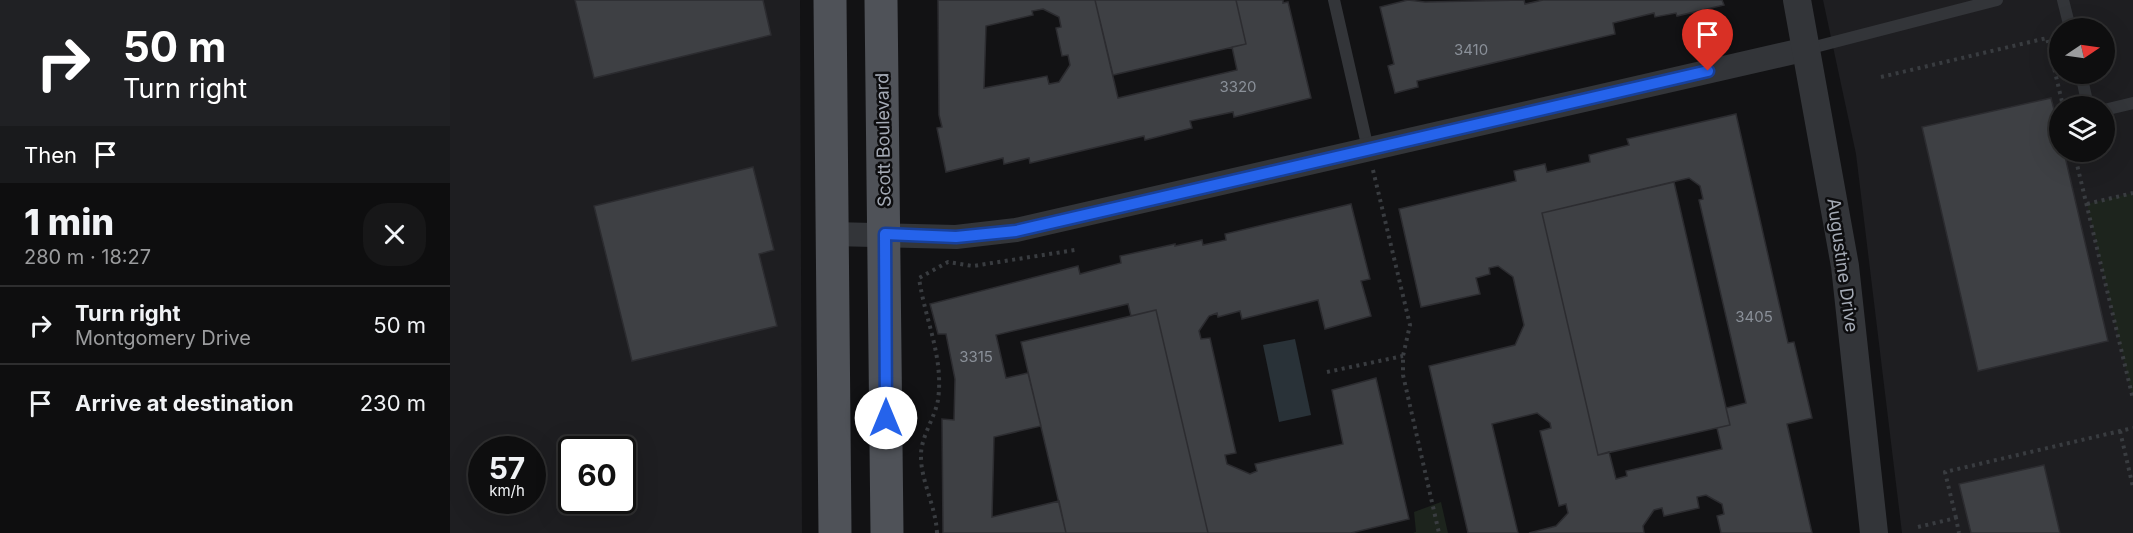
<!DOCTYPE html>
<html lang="en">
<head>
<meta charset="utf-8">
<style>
  body { margin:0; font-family:Inter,sans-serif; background:#171718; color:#f1f3f6; height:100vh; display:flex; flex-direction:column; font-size:22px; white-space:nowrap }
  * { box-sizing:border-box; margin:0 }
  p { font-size:20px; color:#9b9c9e }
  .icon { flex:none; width:33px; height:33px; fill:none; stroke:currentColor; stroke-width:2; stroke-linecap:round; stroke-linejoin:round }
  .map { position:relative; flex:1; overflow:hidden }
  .sheet { display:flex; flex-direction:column; background:#0e0e0f; width:450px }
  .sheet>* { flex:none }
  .top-card { background:#202124; color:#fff; overflow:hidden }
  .needle { width:39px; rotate:77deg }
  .fabs { position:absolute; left:1599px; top:18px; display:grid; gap:12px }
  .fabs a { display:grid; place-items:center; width:66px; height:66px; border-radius:50%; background:#0e0e0f; box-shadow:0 6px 24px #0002,0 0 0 2px #2e2e2f; font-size:30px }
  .speed { position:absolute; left:18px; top:436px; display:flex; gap:12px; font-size:30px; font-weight:700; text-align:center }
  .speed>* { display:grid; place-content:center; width:78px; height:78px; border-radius:50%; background:#0e0e0f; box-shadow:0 6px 24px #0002,0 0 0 2px #2e2e2f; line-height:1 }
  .speed small { font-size:15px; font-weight:400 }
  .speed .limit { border:3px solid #111; border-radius:9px; background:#fff; color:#111 }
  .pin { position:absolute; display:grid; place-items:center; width:51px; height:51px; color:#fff; margin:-62px -26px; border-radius:50% 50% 50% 0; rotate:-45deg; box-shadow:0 0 6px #0007 }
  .pin .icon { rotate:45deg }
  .me { position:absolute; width:66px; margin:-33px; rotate:0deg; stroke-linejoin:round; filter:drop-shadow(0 0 4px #0008) }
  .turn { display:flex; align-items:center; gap:21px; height:126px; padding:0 24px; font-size:27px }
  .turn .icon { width:78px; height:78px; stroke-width:2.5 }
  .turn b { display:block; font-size:42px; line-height:51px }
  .then { display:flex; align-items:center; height:57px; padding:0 24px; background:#0003; gap:12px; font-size:22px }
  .round { display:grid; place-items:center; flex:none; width:63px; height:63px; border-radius:24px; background:#171718 }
  .head { display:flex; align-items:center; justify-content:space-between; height:102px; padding:0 24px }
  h1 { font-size:36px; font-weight:800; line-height:45px }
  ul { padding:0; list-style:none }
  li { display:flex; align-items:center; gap:18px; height:78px; padding:0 24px; border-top:2px solid #2e2e2f }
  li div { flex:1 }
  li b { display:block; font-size:22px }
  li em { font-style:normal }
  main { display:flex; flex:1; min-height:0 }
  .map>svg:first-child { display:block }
  .built { fill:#1e1e21; fill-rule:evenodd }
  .green { fill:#1d241d }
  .water { fill:#293238 }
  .building { fill:#3e4044; stroke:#2c2c30; stroke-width:1.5; fill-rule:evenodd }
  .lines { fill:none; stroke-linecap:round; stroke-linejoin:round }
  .path { stroke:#393c40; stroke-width:4; stroke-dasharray:3 4.5; stroke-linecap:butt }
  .service { stroke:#333539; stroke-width:12 }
  .minor { stroke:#333539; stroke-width:24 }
  .tertiary { stroke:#333539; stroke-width:28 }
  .primary { stroke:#4f5258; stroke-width:33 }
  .route-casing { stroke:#184099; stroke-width:15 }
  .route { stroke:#2563eb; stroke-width:10 }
  .labels { text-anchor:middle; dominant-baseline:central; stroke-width:5; stroke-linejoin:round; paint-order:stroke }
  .number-label { font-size:15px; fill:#8a9099 }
  .street-label { font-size:18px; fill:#a4aab5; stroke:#0d0d0f }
</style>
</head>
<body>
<main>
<section class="sheet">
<div class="top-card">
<div class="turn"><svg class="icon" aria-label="right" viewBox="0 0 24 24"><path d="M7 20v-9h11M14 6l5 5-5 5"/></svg><div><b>50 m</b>Turn right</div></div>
<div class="then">Then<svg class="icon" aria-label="arrive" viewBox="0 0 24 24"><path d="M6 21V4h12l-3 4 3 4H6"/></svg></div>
</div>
<div class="head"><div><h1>1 min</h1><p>280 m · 18:27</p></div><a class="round"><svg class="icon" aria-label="close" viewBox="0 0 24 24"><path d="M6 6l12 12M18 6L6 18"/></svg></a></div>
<ul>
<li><svg class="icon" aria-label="right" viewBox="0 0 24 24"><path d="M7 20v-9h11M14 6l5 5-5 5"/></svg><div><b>Turn right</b><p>Montgomery Drive</p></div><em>50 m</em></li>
<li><svg class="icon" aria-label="arrive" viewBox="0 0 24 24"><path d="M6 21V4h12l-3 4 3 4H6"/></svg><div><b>Arrive at destination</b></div><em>230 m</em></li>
</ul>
</section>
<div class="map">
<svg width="1683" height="533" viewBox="0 0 1683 533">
  <rect width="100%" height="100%" fill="#121214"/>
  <path class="built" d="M0,0H350L352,533H0ZM32,450H82V501H32ZM122,450H172V501H122Z
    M1373,0H1683V533H1452L1406,154ZM1610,28H1654V74H1610ZM1610,106H1654V152H1610Z"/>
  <path class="green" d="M1683,193V399L1637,204Z
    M991,502L998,533H963L966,532L964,512Z"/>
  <path class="water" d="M845,339L861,415L829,422L813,345Z"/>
  <path class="building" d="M125,0H313L321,35L144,78Z
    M488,0H645L668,98L787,70L782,47L796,44L786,0H833V3L838,2L861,98L784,117L783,112L740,121L742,128L695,140L694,136L580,163L579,158L554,164L553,158L496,172L487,128L492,127L489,115ZM593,9L609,17L611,27L606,28L612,56L618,55L620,65L609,82L599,84L597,76L534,88L536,26L583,15L582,11Z
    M645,0H786L796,44L663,75Z
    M958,0L975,2L1074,0L1075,4L1093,0H1272L1274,5L1227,16L1226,13L1205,17L1204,13L1163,23L1165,34L967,81L968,87L945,93L938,66L944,64L930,7Z
    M1601,98L1610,133V152H1614L1658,341L1528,371L1472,127Z
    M1286,114L1338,343L1344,342L1362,418L1337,424L1362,533H1271L1267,516L1274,514L1272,504L1256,495L1247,497L1249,508L1214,516L1212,508L1204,510L1193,526L1194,533H1079L1106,526L1118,513L1116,504L1109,506L1090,431L1101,428L1100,423L1087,413L1042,424L1068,533H1018L979,366L1065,345L1074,325L1063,277L1048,266L1039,268L1040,274L1026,278L1030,294L971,307L949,209L1066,181L1064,171L1095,164L1097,172L1140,162L1139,155L1179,145L1177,139ZM1239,178L1250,186L1253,199L1249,200L1296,403L1276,408L1280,425L1267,428L1272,449L1176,471L1177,476L1166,479L1159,452L1148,455L1092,213Z
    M303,167L324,250L309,254L327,326L182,361L144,206Z
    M1224,182L1280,425L1148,455L1092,213Z
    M901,204L920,279L911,281L921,316L875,329L868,300L792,319L790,311L768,317L767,313L759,316L749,331L751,339L760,338L786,453L775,455L777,464L800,474L807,471L805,464L893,444L882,390L926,378L959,519L901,533H758L706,310L681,316L678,304L546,335L556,378L578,373L591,426L544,437L542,517L609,501L616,533H493L492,419L504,420L505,379L496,334H488L480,304L628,266L630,274L652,268L671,263L670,256L725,244V246L752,240L753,245L776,240L775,234Z
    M706,310L758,533H616L571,342Z
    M1594,465L1610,533H1521L1509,484Z"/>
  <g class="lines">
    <path class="path" d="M1431,77L1597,38L1613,106
      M1624,152L1683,399
      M923,170L960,325L953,356V375L989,533
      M1637,204L1683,193
      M877,372L953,356
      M1670,431L1683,487
      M1506,518L1495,472L1683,428
      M1468,527L1506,518L1509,533
      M487,533C486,507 471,481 471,457C470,438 485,418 488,400C494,357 475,320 469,278L498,262L523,266L625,250"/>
    <path class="service" d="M884,0L918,149
      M1613,0L1620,28
      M1357,49L1547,0
      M1631,74L1638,106
      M1654,110L1683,103"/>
    <path class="minor" d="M382,234L506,237L566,230L1357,49"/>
    <path class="tertiary" d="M1347,0L1395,266L1424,533"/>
    <path class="primary" d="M380,0L385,533
      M431,0L437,533"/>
  </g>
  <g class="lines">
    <g class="route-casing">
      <path id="route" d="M436,418L435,234L506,237L566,231L1258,71"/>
    </g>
    <use href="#route" class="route"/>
  </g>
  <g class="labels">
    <g class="number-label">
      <text x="1021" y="49">3410</text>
      <text x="788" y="86">3320</text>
      <text x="1304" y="316">3405</text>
      <text x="526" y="356">3315</text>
    </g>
    <g class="street-label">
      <text transform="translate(433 140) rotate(-91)">Scott Boulevard</text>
      <text transform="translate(1393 265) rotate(82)">Augustine Drive</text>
    </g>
  </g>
</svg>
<div class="fabs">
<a><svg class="needle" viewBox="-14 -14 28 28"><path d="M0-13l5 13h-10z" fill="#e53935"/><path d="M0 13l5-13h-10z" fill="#9b9c9e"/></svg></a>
<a><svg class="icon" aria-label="layers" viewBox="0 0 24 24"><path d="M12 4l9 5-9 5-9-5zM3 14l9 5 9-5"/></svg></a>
</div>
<div class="speed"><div>57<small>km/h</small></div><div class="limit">60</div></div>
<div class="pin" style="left:1258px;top:71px;background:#d93025"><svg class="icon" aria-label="arrive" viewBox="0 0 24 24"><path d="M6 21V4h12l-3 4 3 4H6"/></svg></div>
<svg class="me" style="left:436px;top:418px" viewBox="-20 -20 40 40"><circle r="19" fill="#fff"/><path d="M0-13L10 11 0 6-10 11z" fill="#2563eb"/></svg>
</div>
</main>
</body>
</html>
